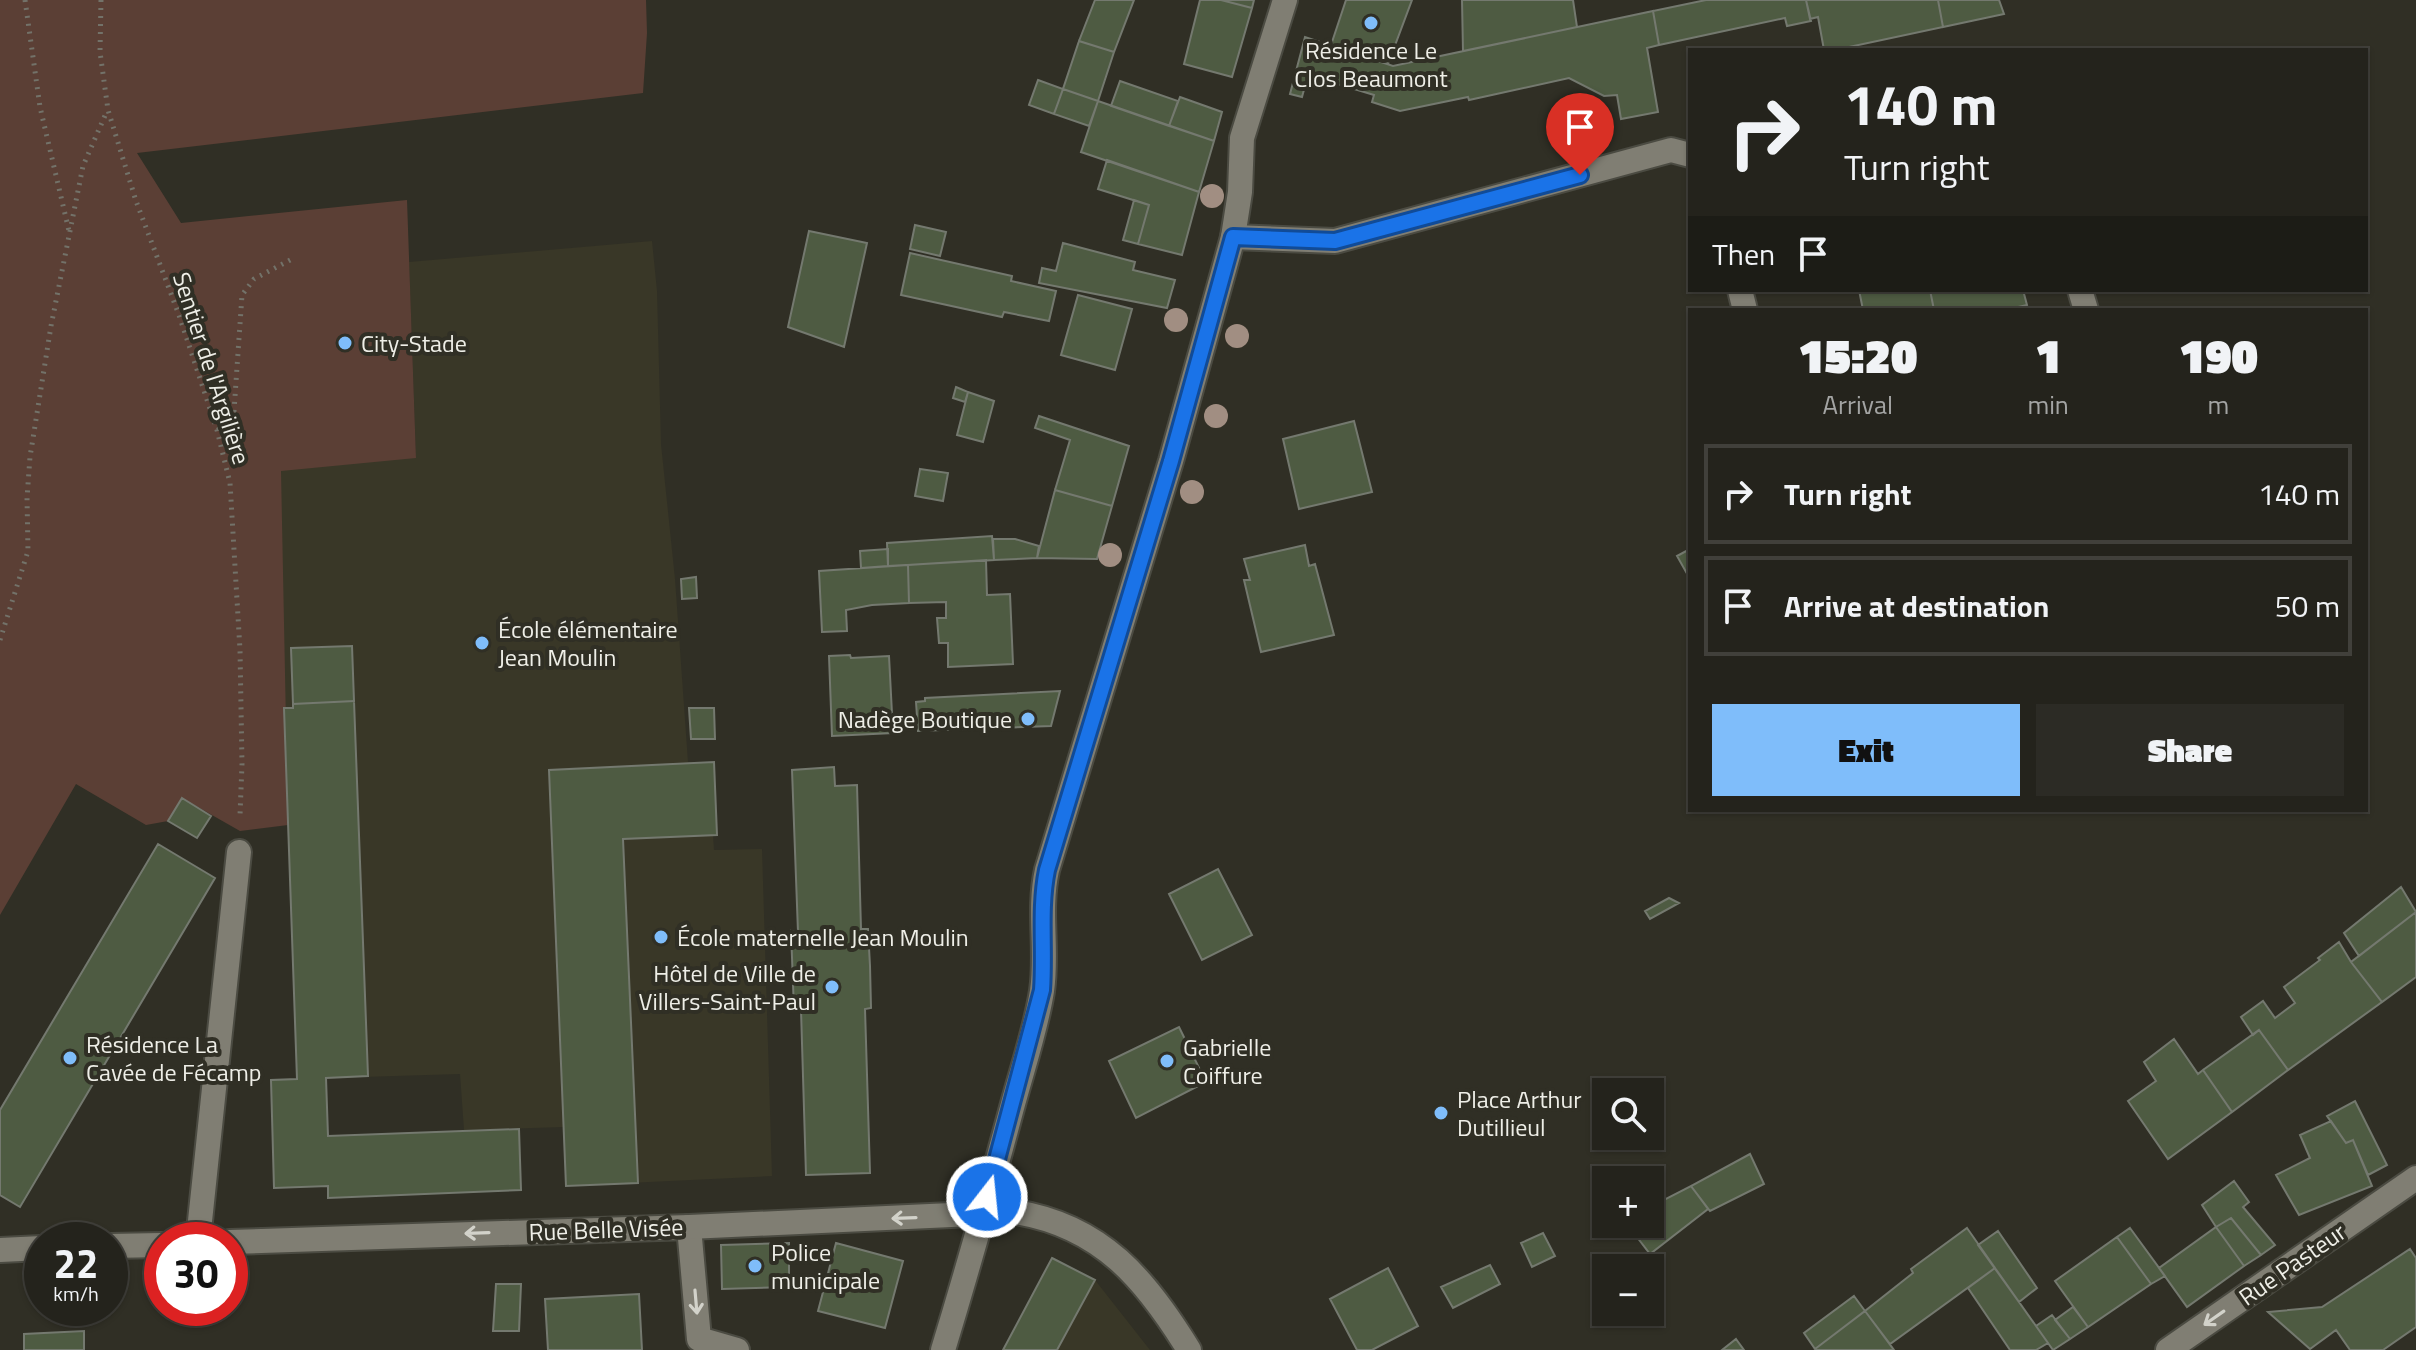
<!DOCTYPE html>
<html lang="en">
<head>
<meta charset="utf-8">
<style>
  body { margin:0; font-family:"Titillium Web",sans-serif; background:#2c2b25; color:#f1f3f6; height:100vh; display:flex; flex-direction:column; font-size:30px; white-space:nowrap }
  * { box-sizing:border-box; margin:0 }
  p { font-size:26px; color:#a3a4a3 }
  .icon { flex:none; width:44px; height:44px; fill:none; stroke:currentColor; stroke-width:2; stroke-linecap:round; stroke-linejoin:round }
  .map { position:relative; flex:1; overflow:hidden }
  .side { position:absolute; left:1688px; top:308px; width:680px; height:504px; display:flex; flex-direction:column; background:#24231c; border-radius:0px; box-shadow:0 2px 6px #0004,0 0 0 2px #41403b }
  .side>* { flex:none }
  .hud { position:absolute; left:1688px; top:48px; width:680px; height:244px; border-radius:0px; box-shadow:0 2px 6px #0004,0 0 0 2px #41403b; background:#24231c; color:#f1f3f6; overflow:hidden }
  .buttons { position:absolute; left:1592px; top:1078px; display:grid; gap:16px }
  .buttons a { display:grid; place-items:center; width:72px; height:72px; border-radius:0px; background:#24231c; box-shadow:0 2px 6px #0004,0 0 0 2px #41403b; font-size:40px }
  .speed { position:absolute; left:24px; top:1222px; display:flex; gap:16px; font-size:40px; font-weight:700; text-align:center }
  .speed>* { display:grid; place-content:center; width:104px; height:104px; border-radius:50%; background:#24231c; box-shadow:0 2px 6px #0004,0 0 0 2px #41403b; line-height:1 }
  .speed small { font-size:20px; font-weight:400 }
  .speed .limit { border:12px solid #d22; background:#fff; color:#111 }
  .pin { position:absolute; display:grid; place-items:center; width:68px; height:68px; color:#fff; margin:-82px -34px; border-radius:50% 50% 50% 0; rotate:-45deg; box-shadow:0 0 8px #0007 }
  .pin .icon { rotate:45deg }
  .me { position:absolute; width:88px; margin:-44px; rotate:16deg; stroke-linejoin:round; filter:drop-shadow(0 0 6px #0008) }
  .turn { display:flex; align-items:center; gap:28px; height:168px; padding:0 24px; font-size:36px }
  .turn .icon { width:104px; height:104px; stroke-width:2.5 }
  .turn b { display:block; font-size:56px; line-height:68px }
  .then { display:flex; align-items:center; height:76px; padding:0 24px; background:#0003; gap:16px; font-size:30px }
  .eta { display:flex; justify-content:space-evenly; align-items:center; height:136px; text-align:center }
  .eta b { font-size:48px; font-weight:800; line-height:56px }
  .cta { display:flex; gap:16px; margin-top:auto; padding:16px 24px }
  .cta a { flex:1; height:92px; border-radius:0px; background:#7fbdfa; color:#111; font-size:32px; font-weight:800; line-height:92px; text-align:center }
  .cta a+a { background:#2c2b25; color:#f1f3f6 }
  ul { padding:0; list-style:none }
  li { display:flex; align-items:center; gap:24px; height:100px; margin:0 16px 12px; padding:0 8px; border:4px solid #41403b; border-radius:0px }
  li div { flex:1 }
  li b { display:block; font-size:30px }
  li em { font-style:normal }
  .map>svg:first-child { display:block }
  .built { fill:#393727 }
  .green { fill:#5b3f35 }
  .building { fill:#4e5b42; stroke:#74796f; stroke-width:2 }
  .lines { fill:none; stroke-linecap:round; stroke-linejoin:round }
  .service-casing { stroke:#4b4b42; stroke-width:28 }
  .minor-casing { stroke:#4b4b42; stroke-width:28 }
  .path { stroke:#737269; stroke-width:5; stroke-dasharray:2 6; stroke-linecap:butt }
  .service { stroke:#807e73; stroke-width:24 }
  .minor { stroke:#807e73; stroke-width:24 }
  .tree { fill:#a18e82 }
  .oneway { stroke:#d2d2ca }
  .route-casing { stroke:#114b97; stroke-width:20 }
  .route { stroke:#1a73e8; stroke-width:14 }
  .poi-dot { fill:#7fbdfa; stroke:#302f25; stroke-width:3 }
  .labels { text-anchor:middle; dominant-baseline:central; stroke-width:8; stroke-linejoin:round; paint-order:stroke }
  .poi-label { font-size:24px; fill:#eeeee7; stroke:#302f25; text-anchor:start }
  .street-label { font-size:24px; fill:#eeeee7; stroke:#302f25 }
</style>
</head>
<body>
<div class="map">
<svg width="2416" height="1350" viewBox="0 0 2416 1350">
  <rect width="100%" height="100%" fill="#302f25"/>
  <path class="built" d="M652,241L657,291L661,444L675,579L688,762H714L717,835H713L714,850L762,849L772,1176L566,1186L564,1127L464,1130L460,1074L297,1079L284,708L280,470L416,457L409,262Z
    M1052,1258L1095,1280L1150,1350H1003Z"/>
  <path class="green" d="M0,0H646L647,33L643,93L137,153L181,223L407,200L416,458L281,471L288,825L240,831L182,798L168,821L146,825L76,784L0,915Z"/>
  <path class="building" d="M1095,0H1134L1114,52L1079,41Z
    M1200,0H1221L1252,8L1232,77L1184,64Z
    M1221,0H1254L1252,8Z
    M1346,0H1412L1388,64L1331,45Z
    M1462,0H1573L1577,27L1463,51Z
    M1706,0H1806L1811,21L1787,26L1785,18L1659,45L1653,11Z
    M1806,0H1938L1943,27L1835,50H1824L1818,17L1810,19Z
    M1938,0H1999L2004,14L1943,27Z
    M1653,11L1659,45L1647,48L1658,112L1621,119L1617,95L1604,96L1569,78L1469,100L1468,97L1400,111L1372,102L1374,95L1308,75L1302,97L1290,94L1305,37L1393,66Z
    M1079,41L1114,52L1098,101L1063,89Z
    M1038,80L1063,89L1054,114L1029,105Z
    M1120,81L1178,101L1169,126L1111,106Z
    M1063,89L1098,101L1089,126L1054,114Z
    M1180,97L1222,112L1214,141L1169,126Z
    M1098,101L1214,141L1199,192L1081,152Z
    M1107,160L1199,192L1182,255L1138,244L1149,205L1098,189Z
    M1134,200L1149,205L1138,244L1123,240Z
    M915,225L946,232L940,256L910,249Z
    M809,231L867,243L844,347L788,327Z
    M1063,243L1135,262L1133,270L1175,280L1167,308L1039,283L1042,268L1056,271Z
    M910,253L1012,276L1011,281L1056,291L1049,321L1004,312L1002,317L901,295Z
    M1859,290H1930L1934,310H1863Z
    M1930,290H2023L2027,305L2005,310H1934Z
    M1078,295L1132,309L1115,370L1061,355Z
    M956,387L968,392L965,402L953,398Z
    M968,392L994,401L983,442L957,435Z
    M1039,416L1129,446L1112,506L1055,490L1070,440L1035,428Z
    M1354,421L1372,492L1299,509L1283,439Z
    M920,469L948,473L943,501L915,496Z
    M1055,490L1112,506L1097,559L1037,558Z
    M992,536L994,560L888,566L887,543Z
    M993,539H1015L1039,546L1037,558L994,560Z
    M1305,545L1309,566L1315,564L1334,635L1261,652L1244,580H1250L1244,559Z
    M888,549V566L861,568L860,551Z
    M1690,549V579L1677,556Z
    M986,560L987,595L1010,594L1013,664L948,667V643H939L937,618H946V602L909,603L908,565Z
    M908,565L909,603L872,605L846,610L847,631L822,632L819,571Z
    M696,577L697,598L682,599L681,579Z
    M352,646L354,701L293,704L291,648Z
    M850,655L851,658L889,656L893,733L832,736L829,656Z
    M1060,691L1051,726L918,731L916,702L925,701V698Z
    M354,701L368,1076L326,1078L328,1136L519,1129L521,1190L328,1198V1186L274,1188L271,1080L297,1079L284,708H293V704Z
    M689,708H714L715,739H691Z
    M714,762L717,835L623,839L638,1183L566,1186L549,770Z
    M834,767L835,786L857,785L861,929H868L870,966L871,1008L865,1009L870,1173L806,1175L801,1010H794L791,931L798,932L792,770Z
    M182,798L211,816L197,838L168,821Z
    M158,844L215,878L20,1207L0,1195V1110Z
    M1218,869L1252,935L1202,960L1169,894Z
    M2401,887L2416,912L2359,956L2344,933Z
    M1669,898L1679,903L1650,919L1645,911Z
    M2416,912V977L2382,1002L2351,962Z
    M2339,942L2351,962L2382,1002L2288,1070L2259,1030L2253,1035L2241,1017L2263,1001L2275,1018L2295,1003L2284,987L2320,960L2318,958Z
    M1179,1027L1206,1082L1136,1118L1109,1061Z
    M2259,1030L2288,1070L2232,1112L2203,1070Z
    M2174,1039L2198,1074L2203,1070L2232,1112L2168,1159L2128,1101L2156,1081L2144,1062Z
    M2355,1101L2387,1165L2368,1175L2353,1140L2346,1143L2327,1116Z
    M2331,1121L2346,1143L2353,1140L2372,1186L2299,1215L2276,1175L2310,1158L2300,1135Z
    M1750,1154L1764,1184L1710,1211L1691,1186Z
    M2234,1181L2249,1202L2243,1207L2275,1245L2261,1255L2231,1218L2216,1227L2202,1205Z
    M1691,1186L1708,1209L1650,1254L1627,1224H1650V1207Z
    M2231,1218L2261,1255L2244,1266L2216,1227Z
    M2216,1227L2244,1266L2187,1307L2159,1268Z
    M1967,1228L1995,1268L1890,1344L1865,1311L1913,1273L1911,1269Z
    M2130,1228L2165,1276L2151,1284L2117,1237Z
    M1998,1231L2037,1288L2019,1302L1978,1245Z
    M1543,1233L1555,1256L1532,1267L1521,1243Z
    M2117,1237L2151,1284L2088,1327L2055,1281Z
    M789,1243V1287L722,1289L721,1245Z
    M836,1243L903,1261L885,1328L818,1311Z
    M2410,1249L2416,1258V1327L2383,1350H2350L2336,1330L2310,1349L2268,1312L2322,1307Z
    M1052,1258L1095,1280L1057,1350H1003Z
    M1490,1265L1500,1284L1453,1308L1441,1287Z
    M1388,1268L1418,1326L1372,1350H1357L1330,1299Z
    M1995,1268L2036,1326L2048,1343L2036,1350H2010L1968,1288Z
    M496,1284H521L519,1331H493Z
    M639,1294L642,1350H548L545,1299Z
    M1854,1296L1865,1311L1815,1349L1804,1333Z
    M2073,1307L2088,1327L2070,1339L2055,1320Z
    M1865,1311L1894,1350H1816L1815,1349Z
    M2052,1315L2070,1339L2053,1350L2036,1326Z
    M84,1331V1350H24V1334Z
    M1736,1339L1744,1350H1722Z"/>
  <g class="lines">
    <g class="service-casing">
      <path id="service" d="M1233,237L1335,241L1671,150L1690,155
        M1740,290L1745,310
        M2080,290L2086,310
        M689,1227L699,1339L737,1350
        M198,1240L239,852"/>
    </g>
    <g class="minor-casing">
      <path id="minor" d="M230,1242L689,1227L1016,1212C1102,1226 1146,1280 1189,1350
        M110,1246L162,1245
        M0,1250L42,1248
        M943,1350C968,1268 991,1186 1013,1104C1023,1067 1036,1029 1042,991C1048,950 1038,911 1047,870L1171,461L1233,237L1240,192L1242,138L1285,0
        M2168,1350L2416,1178"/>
    </g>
    <path class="path" d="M25,0L40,107L69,231
      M101,0L100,52L108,110L136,201L179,315L217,430L230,483L240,650L242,764L240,815
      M218,430L234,411L242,295L254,279L292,259
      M0,640L28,551L27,498L30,457L51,326L83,166L107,111"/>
    <use href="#service" class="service"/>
    <use href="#minor" class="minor"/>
  </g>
  <g class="tree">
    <circle cx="1212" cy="196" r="12"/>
    <circle cx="1176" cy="320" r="12"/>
    <circle cx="1237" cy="336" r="12"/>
    <circle cx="1216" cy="416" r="12"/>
    <circle cx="1192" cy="492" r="12"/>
    <circle cx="1110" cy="555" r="12"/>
  </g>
  <defs><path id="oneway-shaft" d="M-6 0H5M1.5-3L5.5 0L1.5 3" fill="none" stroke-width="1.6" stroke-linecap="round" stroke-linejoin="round" transform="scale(2)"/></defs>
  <g class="oneway">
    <use href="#oneway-shaft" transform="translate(904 1218) rotate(178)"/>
    <use href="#oneway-shaft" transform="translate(477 1233) rotate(178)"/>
    <use href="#oneway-shaft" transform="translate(696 1302) rotate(85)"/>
    <use href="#oneway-shaft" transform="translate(2214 1318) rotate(145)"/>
  </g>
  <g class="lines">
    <g class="route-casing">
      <path id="route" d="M987,1197L1042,990C1045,950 1039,909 1047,870L1171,461L1233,237L1335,241L1580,175"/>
    </g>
    <use href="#route" class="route"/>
  </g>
  <g class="poi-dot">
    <circle cx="1371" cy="23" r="8"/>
    <circle cx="345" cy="343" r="8"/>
    <circle cx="482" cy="643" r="8"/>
    <circle cx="1028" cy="719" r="8"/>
    <circle cx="661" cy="937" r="8"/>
    <circle cx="832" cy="987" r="8"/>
    <circle cx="70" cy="1058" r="8"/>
    <circle cx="1167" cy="1061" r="8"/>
    <circle cx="1441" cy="1113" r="8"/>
    <circle cx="755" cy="1266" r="8"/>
  </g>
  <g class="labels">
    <g class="poi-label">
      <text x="1371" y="50" text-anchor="middle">Résidence Le<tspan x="1371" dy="28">Clos Beaumont</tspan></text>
      <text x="361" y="343">City-Stade</text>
      <text x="498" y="629">École élémentaire<tspan x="498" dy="28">Jean Moulin</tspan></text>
      <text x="1012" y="719" text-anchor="end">Nadège Boutique</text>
      <text x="677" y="937">École maternelle Jean Moulin</text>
      <text x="816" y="973" text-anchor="end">Hôtel de Ville de<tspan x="816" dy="28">Villers-Saint-Paul</tspan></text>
      <text x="86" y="1044">Résidence La<tspan x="86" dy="28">Cavée de Fécamp</tspan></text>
      <text x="1183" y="1047">Gabrielle<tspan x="1183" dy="28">Coiffure</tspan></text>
      <text x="1457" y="1099">Place Arthur<tspan x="1457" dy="28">Dutillieul</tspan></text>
      <text x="771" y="1252">Police<tspan x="771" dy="28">municipale</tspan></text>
    </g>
    <g class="street-label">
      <text transform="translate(212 368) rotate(72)">Sentier de l'Argilière</text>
      <text transform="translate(606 1229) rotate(-2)">Rue Belle Visée</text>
      <text transform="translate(2292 1264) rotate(-35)">Rue Pasteur</text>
    </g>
  </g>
</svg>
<div class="buttons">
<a><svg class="icon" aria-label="search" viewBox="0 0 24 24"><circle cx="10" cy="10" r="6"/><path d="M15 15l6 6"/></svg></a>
<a>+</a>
<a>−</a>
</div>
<div class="speed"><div>22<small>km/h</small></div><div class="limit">30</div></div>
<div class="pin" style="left:1580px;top:175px;background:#d93025"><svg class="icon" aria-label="arrive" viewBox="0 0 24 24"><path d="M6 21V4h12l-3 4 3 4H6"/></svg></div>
<svg class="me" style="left:987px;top:1197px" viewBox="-20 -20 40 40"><circle r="17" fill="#1a73e8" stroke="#fff" stroke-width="3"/><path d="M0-11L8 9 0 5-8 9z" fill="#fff"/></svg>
<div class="hud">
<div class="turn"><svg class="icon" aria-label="right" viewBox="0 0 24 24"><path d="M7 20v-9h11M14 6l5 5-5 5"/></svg><div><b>140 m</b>Turn right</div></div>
<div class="then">Then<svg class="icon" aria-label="arrive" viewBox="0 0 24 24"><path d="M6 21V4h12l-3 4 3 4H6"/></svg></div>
</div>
<section class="side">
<div class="eta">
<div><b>15:20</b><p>Arrival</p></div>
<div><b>1</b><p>min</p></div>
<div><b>190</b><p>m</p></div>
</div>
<ul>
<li><svg class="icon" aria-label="right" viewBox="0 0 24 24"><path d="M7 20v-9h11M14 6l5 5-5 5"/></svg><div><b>Turn right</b></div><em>140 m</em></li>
<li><svg class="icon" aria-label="arrive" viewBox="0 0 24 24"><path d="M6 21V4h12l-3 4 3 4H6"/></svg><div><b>Arrive at destination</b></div><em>50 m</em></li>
</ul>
<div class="cta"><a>Exit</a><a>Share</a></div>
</section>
</div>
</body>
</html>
